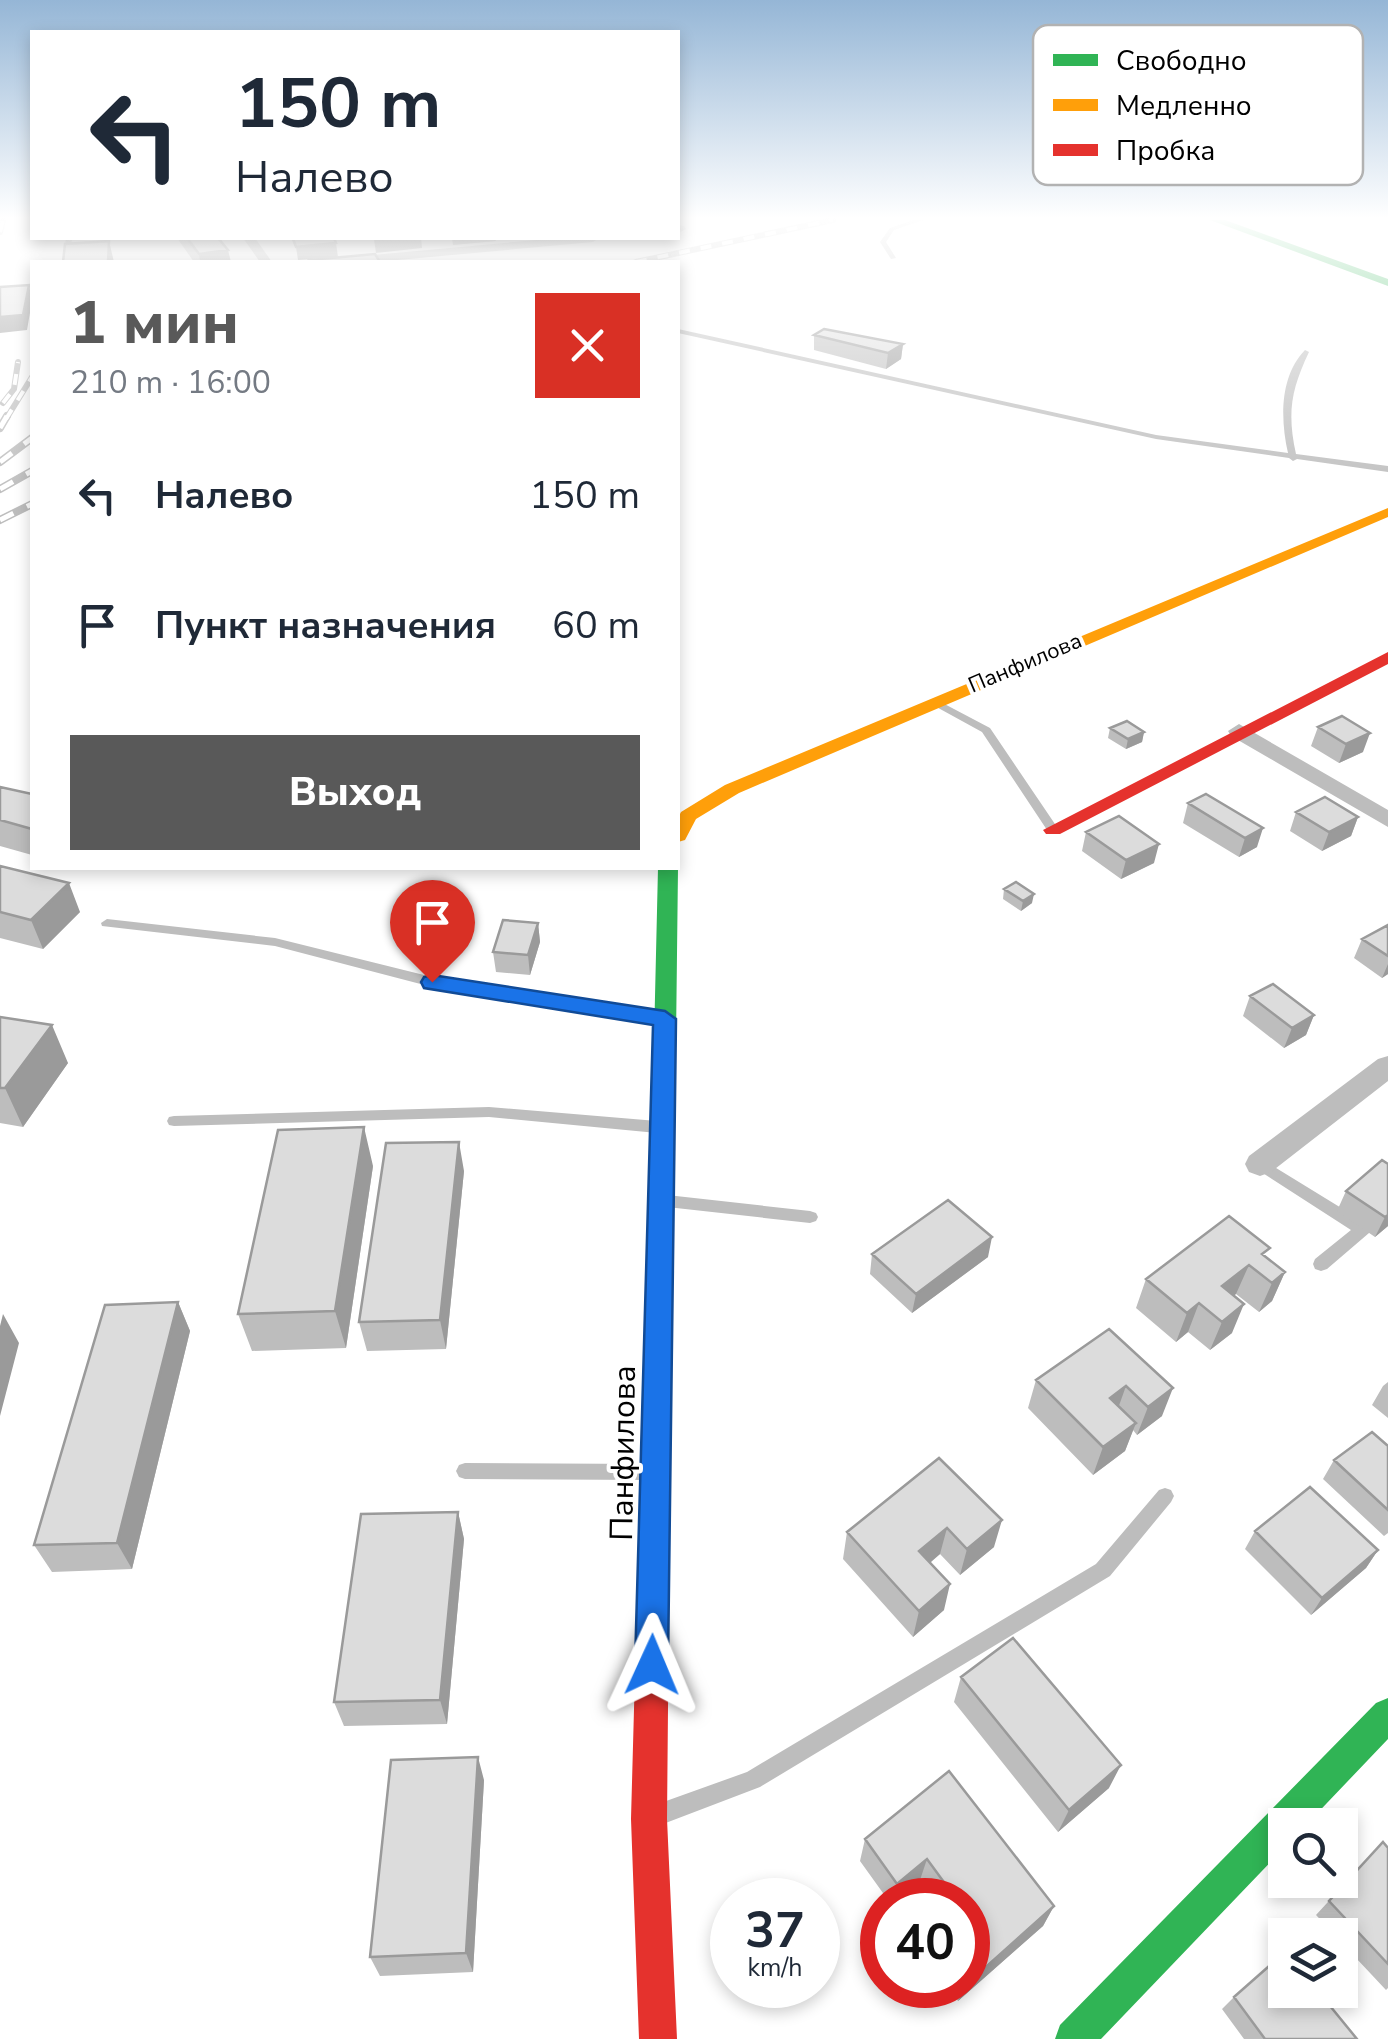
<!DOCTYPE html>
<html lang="ru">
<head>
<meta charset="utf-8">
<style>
  body { margin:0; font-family:"Nunito Sans",sans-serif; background:#f6f6f7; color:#1f2937; height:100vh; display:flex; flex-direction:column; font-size:38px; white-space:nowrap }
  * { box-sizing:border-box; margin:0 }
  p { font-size:32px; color:#747a83 }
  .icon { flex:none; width:55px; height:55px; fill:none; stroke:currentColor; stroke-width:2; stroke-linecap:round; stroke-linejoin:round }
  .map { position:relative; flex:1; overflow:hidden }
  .panel { position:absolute; left:30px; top:260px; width:650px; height:610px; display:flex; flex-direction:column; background:#fff; border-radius:0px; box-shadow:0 5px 15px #0003 }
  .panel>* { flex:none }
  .top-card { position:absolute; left:30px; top:30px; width:650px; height:210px; border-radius:0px; box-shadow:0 5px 15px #0003; background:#fff; color:#1f2937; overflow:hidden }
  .tools { position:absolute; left:1268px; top:1808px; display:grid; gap:20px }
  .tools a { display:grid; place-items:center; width:90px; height:90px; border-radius:0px; background:#fff; box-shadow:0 5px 15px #0003; font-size:50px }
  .speed { position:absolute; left:710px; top:1878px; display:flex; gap:20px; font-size:50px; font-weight:700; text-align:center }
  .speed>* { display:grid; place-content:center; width:130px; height:130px; border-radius:50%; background:#fff; box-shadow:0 5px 15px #0003; line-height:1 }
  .speed small { font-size:25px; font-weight:400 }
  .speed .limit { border:15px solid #d22; background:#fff; color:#111 }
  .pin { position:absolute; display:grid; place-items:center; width:85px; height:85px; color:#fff; margin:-102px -42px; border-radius:50% 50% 50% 0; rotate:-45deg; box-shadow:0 0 10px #0007 }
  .pin .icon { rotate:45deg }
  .me { position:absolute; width:110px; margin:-55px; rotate:1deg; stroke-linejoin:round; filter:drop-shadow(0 0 8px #0008) }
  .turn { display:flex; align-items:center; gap:35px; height:210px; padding:0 40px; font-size:45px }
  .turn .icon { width:130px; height:130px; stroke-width:2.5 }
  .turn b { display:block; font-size:70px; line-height:85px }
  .round { display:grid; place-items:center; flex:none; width:105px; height:105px; border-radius:0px; background:#f6f6f7 }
  .overview { display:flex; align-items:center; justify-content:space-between; height:170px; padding:0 40px }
  h1 { font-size:60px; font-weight:800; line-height:75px; color:#595959 }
  .button { display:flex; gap:20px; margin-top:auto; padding:20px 40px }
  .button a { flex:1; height:115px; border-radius:0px; background:#595959; color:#fff; font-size:40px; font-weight:800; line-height:115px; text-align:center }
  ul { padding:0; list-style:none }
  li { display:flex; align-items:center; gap:30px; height:130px; padding:0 40px }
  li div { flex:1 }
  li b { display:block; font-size:38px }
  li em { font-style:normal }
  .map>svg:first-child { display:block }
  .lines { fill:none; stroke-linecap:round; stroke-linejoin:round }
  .lane { fill:#bdbdbd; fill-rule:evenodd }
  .street { fill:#bdbdbd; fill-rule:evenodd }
  .fast { fill:#30b455; fill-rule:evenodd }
  .slow { fill:#ff9f0a; fill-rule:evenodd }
  .jam { fill:#e5322d; fill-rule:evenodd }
  .rail-far1-casing { stroke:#bdbdbd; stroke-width:6 }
  .rail-casing { stroke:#bdbdbd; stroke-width:8 }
  .rail-far1 { stroke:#fff; stroke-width:4; stroke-dasharray:11; stroke-linecap:butt }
  .rail { stroke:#fff; stroke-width:5; stroke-dasharray:15; stroke-linecap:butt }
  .wall { fill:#bdbdbd }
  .shaded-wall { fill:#9a9a9a }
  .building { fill:#dcdcdc; stroke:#9a9a9a; stroke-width:2.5 }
  .route { fill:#1a73e8; stroke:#114b97; stroke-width:2.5 }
  .labels { text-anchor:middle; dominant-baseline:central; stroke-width:8; stroke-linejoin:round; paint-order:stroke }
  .far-street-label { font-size:22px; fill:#000; stroke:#fff }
  .near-street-label { font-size:32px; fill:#000; stroke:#fff }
  .key { fill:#fff; stroke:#b2b2b2; stroke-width:2.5 }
  .key-label { font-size:28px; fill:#000 }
</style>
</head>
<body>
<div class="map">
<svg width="1388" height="2039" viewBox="0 0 1388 2039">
  <rect width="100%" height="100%" fill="#fff"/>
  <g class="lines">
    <path class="lane" d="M913,220H923L894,230L886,242L896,258L891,259L880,242L890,228Z
      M678,329L1156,435L1288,453C1280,418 1280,376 1305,350L1309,352C1291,390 1287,413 1296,454L1388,466V472L1297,459L1293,461L1289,458L1156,439L678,333Z
      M935,699L990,728L1059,830L1057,833H1049L982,732L931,704V700Z
      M107,919L275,938L432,977L664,1014L671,1019L664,1024L432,987L275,946L102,926L101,923Z
      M489,1107L657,1121L662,1123L664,1127L662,1131L657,1133L489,1117L174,1126L169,1125L167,1121L169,1117L174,1116Z
      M1260,1158L1369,1225L1371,1229L1369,1233L1327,1269L1321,1271L1315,1269L1313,1264L1315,1259L1351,1230L1255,1168L1252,1164L1255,1160Z
      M667,1195L810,1211L816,1213L818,1217L816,1221L810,1223L667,1207L662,1205L659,1201L662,1197Z
      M465,1463L650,1464L656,1466L659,1472L656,1478L650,1480L465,1479L459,1477L456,1471L459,1465Z
      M1165,1488L1171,1490L1174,1496L1171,1502L1110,1576L760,1787L663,1824L655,1821L652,1813L655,1805L747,1772L1096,1564L1159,1490Z"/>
    <path class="street" d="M678,225L684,226L686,229L678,233Z
      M243,238H255L272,262H260Z
      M558,238H599L593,242L376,262H333L340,258Z
      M1239,724L1388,810V827L1231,736L1228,731Z
      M1388,1056V1081L1271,1172L1260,1176L1249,1172L1245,1164L1249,1156L1378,1059Z"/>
    <path class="fast" d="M1210,220H1225L1388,279V286Z
      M678,867V868L676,1040L665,1048L654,1040L658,868Z
      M1388,1698V1739L1306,1825H1285V1847L1101,2039H1055L1060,2025L1376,1703Z"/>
    <path class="slow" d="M1388,508V517L739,793L696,819L685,840L678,842V818L681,812L725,785Z
      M665,1032L676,1040L669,1599L664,1610L653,1614L642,1610L637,1599L654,1040Z"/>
    <path class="jam" d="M1388,652V664L1060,834H1046L1043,830Z
      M653,1584L664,1588L669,1599L667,1819L677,2039H639L631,1819L637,1599L642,1588Z"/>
    <g class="rail-far1-casing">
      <path id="rail-far1" d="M0,232L3,220
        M66,262L69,238
        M636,262L833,220
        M3,403L14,389L18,362
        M6,419L32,377"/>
    </g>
    <g class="rail-casing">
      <path id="rail" d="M0,428L7,416
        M0,462L32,438
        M0,489L32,471
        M0,520L32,504"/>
    </g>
    <use href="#rail-far1" class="rail-far1"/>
    <use href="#rail" class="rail"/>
  </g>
  <path class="wall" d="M177,238H218L231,262H194Z
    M814,335L903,344L901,359L886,369L814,350Z
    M1318,727L1363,752L1339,763L1311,746Z
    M1110,728L1144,732L1142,742L1126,749L1108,738Z
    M0,787L32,794V855L0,846Z
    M1206,794L1257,847L1239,857L1183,823L1188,803Z
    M1296,812L1358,817L1351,836L1322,851L1290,831Z
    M1086,832L1154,863L1121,879L1082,851Z
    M0,866L80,912L43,949L0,938Z
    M1004,889L1032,903L1021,911L1003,899Z
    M538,923L540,942L530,975L496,972L493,952Z
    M1388,925V974L1382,978L1354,958L1362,939Z
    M1250,996L1314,1015L1306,1035L1284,1048L1243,1016Z
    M0,1017L68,1063L23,1127L0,1123Z
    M1388,1164V1226L1375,1237L1337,1211L1346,1191Z
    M373,1166L346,1348L252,1351L238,1314Z
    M464,1171L446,1349L367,1351L359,1322Z
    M872,1254L988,1257L912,1313L870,1274Z
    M1266,1257L1285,1272L1272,1301L1259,1312L1236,1294L1234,1295L1232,1333L1210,1350L1188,1332L1176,1342L1136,1308L1146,1279Z
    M178,1302L190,1331L132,1569L52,1572L34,1545Z
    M1109,1329L1162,1416L1137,1435L1133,1430L1125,1451L1093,1475L1028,1408L1036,1380Z
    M1388,1382V1418L1372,1405L1383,1386Z
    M1388,1446V1533L1384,1536L1323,1479L1334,1460Z
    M939,1458L994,1547L960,1575L940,1554L930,1563L944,1610L913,1637L843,1559L847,1532Z
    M458,1512L464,1539L447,1724L344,1726L334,1702Z
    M1255,1531L1378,1550L1366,1568L1311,1615L1245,1549Z
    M961,1677L1109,1788L1058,1832L954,1702Z
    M949,1771L1054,1906L1043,1926L958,2001L947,1985H968V1900H934L920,1880L896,1900H888L860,1861L865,1839Z
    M484,1780L473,1972L380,1976L370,1957Z
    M1383,1842L1388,1848V1988L1386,1990L1340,1941V1935H1335L1316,1915Z
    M1234,1997L1357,2039H1244L1222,2009Z"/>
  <path class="shaded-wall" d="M389,238H421L422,248L376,253L374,239Z
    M452,238H495L496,241L453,245Z
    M109,241L114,262H108Z
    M336,243L338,257L298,260L296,247Z
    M228,250L231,262H200L199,254Z
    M29,285L32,301L27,330L0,333V317Z
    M903,344L901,359L886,369L888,353Z
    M1144,732L1142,742L1126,749L1128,739Z
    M1370,733L1363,752L1339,763L1346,744Z
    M1358,817L1351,836L1322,851L1329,832Z
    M1263,828L1257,847L1239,857L1245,838Z
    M1159,844L1154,863L1121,879L1126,860Z
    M69,883L80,912L43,949L31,920Z
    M1034,894L1032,903L1021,911L1023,901Z
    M538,923L540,942L530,975L528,955Z
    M1388,964V974L1382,978Z
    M1314,1015L1306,1035L1284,1048L1292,1028Z
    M52,1025L68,1063L23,1127L5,1088Z
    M364,1127L373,1166L346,1348L335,1311Z
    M459,1142L464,1171L446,1349L440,1320Z
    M1388,1215V1226L1375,1237L1385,1217Z
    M992,1237L988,1257L912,1313L916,1294Z
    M1249,1265L1236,1294L1210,1314L1222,1286Z
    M1285,1272L1272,1301L1259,1312L1272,1283Z
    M178,1302L190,1331L132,1569L117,1543Z
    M1199,1303L1188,1332L1176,1342L1187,1313Z
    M1244,1304L1232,1333L1210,1350L1222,1322Z
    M3,1314L19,1343L0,1416V1326Z
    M1126,1386L1116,1414L1110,1398Z
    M1173,1388L1162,1416L1137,1435L1148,1407Z
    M1136,1423L1125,1451L1093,1475L1103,1447Z
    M458,1512L464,1539L447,1724L440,1700Z
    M1002,1520L994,1547L960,1575L967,1549Z
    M947,1528L940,1554L913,1577L919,1551Z
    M1378,1550L1366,1568L1311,1615L1322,1598Z
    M950,1584L944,1610L913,1637L919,1611Z
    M478,1757L484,1780L473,1972L466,1953Z
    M1121,1765L1109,1788L1058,1832L1069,1810Z
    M927,1859L920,1880L896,1900H892L897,1884Z
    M1054,1906L1043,1926L958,2001L968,1983Z"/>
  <path class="building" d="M187,238H218L228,250L199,254Z
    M307,238H334L336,243L296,247L293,239Z
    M109,241L108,262H63L65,244Z
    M375,254L380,262H310L309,260Z
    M29,285L23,315L0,317V287Z
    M824,329L903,344L888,353L814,335Z
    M1342,716L1370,733L1346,744L1318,727Z
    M1127,721L1144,732L1128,739L1110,728Z
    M0,787L32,794V829L0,820Z
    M1206,794L1263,828L1245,838L1188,803Z
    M1325,797L1358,817L1329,832L1296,812Z
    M1119,816L1159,844L1126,860L1086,832Z
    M0,866L69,883L31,920L0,912Z
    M1016,882L1034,894L1023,901L1004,889Z
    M503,920L538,923L528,955L493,952Z
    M1388,925V956L1362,939Z
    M1273,984L1314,1015L1292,1028L1250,996Z
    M0,1017L52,1025L5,1088H0Z
    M364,1127L335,1311L238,1314L278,1130Z
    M459,1142L440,1320L359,1322L386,1143Z
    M1382,1160L1388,1164V1215L1385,1217L1346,1191Z
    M948,1200L992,1237L916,1294L872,1254Z
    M1229,1216L1270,1248L1262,1254L1285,1272L1272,1283L1249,1265L1222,1286L1244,1304L1222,1322L1199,1303L1187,1313L1146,1279Z
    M178,1302L117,1543L34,1545L105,1305Z
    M1109,1329L1173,1388L1148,1407L1126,1386L1110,1398L1136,1423L1103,1447L1036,1380Z
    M1372,1432L1388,1446V1510L1334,1460Z
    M939,1458L1002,1520L967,1549L947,1528L919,1551L950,1584L919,1611L847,1532Z
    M1310,1487L1378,1550L1322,1598L1255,1531Z
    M458,1512L440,1700L334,1702L361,1514Z
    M1013,1638L1121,1765L1069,1810L961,1677Z
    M478,1757L466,1953L370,1957L391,1760Z
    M949,1771L1054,1906L968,1983V1900H957L927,1859L897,1884L865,1839Z
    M1383,1842L1388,1848V1964L1329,1901Z
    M1285,1952V1990H1317L1357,2039H1265L1234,1997Z"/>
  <linearGradient id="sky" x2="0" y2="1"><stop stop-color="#95b6d6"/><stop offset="0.43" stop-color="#fff"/><stop offset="1" stop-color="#fff" stop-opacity="0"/></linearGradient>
  <rect width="1388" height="506" fill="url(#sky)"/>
  <path class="route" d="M432,975L665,1011L676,1019L668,1665L663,1676L652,1681L640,1676L635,1665L653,1025L424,988L421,982L424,977Z"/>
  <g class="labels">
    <g class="far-street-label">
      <text transform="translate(1025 663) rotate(-23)">Панфилова</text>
    </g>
    <g class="near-street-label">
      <text transform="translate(623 1453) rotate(-89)">Панфилова</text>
    </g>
  </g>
  <rect x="1033" y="25" width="330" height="160" rx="15" class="key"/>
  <rect x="1053" y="54" width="45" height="12" fill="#30b455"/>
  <rect x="1053" y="99" width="45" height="12" fill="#ff9f0a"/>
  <rect x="1053" y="144" width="45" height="12" fill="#e5322d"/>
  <g class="key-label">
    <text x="1116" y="70">Свободно</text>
    <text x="1116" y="115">Медленно</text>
    <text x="1116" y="160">Пробка</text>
  </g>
</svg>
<div class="tools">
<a><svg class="icon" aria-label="search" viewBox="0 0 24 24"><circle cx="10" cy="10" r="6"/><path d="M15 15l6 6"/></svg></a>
<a><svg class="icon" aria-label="layers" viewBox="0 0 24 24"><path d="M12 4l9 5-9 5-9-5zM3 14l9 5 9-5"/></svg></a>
</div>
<div class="speed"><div>37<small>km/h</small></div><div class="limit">40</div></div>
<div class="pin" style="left:432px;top:982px;background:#d93025"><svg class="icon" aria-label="arrive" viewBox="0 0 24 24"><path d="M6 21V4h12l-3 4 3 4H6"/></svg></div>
<svg class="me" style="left:652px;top:1665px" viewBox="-20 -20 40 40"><path d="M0-17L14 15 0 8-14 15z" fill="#1a73e8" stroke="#fff" stroke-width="4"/></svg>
<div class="top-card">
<div class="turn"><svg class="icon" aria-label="left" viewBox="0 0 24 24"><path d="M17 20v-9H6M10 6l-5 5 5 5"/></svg><div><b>150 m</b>Налево</div></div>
</div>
<section class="panel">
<div class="overview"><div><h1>1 мин</h1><p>210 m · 16:00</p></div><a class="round" style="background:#d93025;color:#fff"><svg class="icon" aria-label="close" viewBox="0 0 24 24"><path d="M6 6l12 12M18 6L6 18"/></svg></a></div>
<ul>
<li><svg class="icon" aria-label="left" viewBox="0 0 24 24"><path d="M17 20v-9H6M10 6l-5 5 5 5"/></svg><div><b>Налево</b></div><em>150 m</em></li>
<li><svg class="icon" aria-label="arrive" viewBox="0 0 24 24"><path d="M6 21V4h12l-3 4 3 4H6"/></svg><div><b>Пункт назначения</b></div><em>60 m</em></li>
</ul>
<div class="button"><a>Выход</a></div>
</section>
</div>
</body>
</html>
